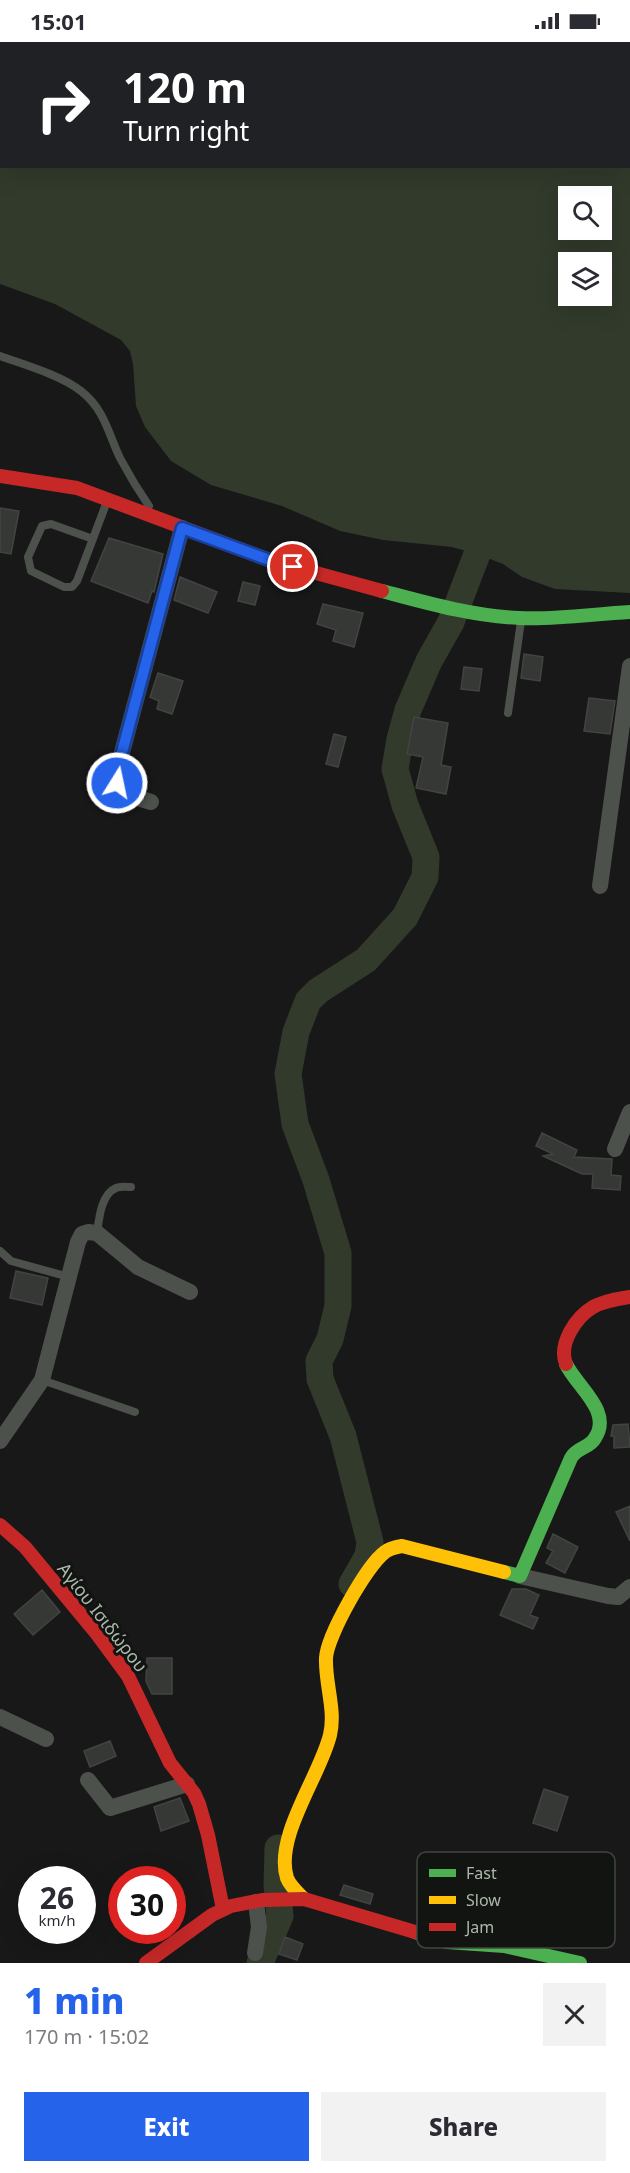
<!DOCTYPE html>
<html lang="en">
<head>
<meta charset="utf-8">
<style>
  body { margin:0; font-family:"Noto Sans",sans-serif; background:#f2f2f3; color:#2b2b33; height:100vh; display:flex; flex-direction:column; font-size:22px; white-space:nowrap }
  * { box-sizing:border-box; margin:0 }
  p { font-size:20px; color:#7c7c81 }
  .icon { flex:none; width:33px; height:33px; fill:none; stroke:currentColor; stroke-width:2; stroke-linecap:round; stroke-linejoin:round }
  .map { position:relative; height:1921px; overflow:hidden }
  .side { display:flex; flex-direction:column; background:#fff; flex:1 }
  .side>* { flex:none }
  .top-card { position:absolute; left:0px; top:0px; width:630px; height:126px; box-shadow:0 6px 24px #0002; background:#202124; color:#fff; overflow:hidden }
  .controls { position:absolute; left:558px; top:144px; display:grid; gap:12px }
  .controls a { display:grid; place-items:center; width:54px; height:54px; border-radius:0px; background:#fff; box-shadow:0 6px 24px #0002; font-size:30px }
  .speed { position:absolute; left:18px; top:1824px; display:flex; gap:12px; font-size:30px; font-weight:700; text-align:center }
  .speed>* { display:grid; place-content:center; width:78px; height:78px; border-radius:50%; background:#fff; box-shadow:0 6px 24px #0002; line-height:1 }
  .speed small { font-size:15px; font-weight:400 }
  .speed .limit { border:9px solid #d22; background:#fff; color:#111 }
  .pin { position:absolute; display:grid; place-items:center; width:51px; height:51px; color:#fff; margin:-26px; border:3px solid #fff; border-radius:50%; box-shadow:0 2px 6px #0007 }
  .me { position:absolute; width:66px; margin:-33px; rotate:10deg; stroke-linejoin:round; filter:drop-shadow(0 0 4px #0008) }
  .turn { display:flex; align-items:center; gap:21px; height:126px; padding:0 24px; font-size:27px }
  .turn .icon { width:78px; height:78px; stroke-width:2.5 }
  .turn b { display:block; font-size:42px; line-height:51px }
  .round { display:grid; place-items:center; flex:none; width:63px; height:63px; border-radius:0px; background:#f2f2f3 }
  .head { display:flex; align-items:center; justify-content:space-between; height:102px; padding:0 24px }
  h1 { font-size:36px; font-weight:800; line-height:45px; color:#2563eb }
  .action { display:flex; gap:12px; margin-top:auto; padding:12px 24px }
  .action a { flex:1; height:69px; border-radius:0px; background:#2563eb; color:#fff; font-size:24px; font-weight:800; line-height:69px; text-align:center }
  .action a+a { background:#f2f2f3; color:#2b2b33 }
  .status { display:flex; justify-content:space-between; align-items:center; height:42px; padding:0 30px; background:#fff; direction:ltr }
  .status svg { height:16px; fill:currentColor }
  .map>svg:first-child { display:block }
  .water { fill:#313a2b; fill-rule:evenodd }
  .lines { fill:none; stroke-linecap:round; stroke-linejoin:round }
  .river { stroke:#313a2b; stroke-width:27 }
  .building { fill:#363836; stroke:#414441; stroke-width:1.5 }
  .lane { stroke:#4d514c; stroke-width:8 }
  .street { stroke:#4d514c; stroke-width:16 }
  .fast { stroke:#4caf50; stroke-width:14 }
  .slow { stroke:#ffc107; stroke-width:14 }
  .jam { stroke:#c62828; stroke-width:14 }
  .route-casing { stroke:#184099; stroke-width:15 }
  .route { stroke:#2563eb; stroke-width:10 }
  .labels { text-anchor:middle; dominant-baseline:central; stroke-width:6; stroke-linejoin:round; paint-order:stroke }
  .street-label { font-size:18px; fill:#abb8aa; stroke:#121412 }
  .key { fill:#121412; stroke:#404540; stroke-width:1.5 }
  .key-label { font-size:16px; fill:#abb8aa }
</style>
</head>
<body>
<div class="status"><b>15:01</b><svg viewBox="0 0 49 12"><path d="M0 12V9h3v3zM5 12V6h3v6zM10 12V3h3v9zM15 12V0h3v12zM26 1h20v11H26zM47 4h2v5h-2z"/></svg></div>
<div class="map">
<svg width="630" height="1921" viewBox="0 0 630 1921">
  <rect width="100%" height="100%" fill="#181818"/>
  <path class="water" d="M0,0H630V551L555,547L522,535L503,522L477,512L452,505L383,498L340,489L282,464L211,443L171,419L145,385L136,364L133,322L130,309L121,298L55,262L0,242ZM2,2H628V124H2ZM568,154H602V188H568ZM568,220H602V254H568Z"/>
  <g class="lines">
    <path class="river" d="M352,1542L368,1514L370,1500L343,1394L320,1337L319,1319L330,1297L338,1264V1211L316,1138L295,1082L288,1032L296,990L308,959L318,949L366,918L405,875L425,835L426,815L405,763L395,727L400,697L408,668L429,619L451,580L477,512
      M260,1921L280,1874L277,1843L278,1806"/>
  </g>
  <path class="building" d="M0,466L19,469L11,512L0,510Z
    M109,496L163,512L154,550L152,549L148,561L91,539Z
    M180,535L217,550L208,571L174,558Z
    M243,540L260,544L255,563L238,559Z
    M323,562L363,571L354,605L333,599L336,588L317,582Z
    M524,612L543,615L540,639L521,636Z
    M464,625L482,627L479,649L461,647Z
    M158,631L183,639L172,672L157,667L159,659L150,655Z
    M589,656L615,659L610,692L584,689Z
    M414,675L448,681L441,723L451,725L446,752L416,746L423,715L407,712Z
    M334,692L346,695L338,725L326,722Z
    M542,1091L577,1108L574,1115L612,1117L611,1133L621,1134L620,1148L592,1146L593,1132H582L543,1114L553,1112L536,1104Z
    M16,1229L48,1236L42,1263L10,1256Z
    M628,1382L630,1405L614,1406V1394H611L613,1383Z
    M630,1464V1499L616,1470Z
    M553,1492L578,1505L565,1531L546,1521L553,1509L547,1506Z
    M512,1547H526L539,1553L530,1573L538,1576L533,1587L500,1573Z
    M42,1548L60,1570L33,1593L14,1572Z
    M147,1616H172V1652H152L146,1639Z
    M110,1699L116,1714L90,1725L84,1709Z
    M544,1747L568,1755L557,1789L533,1781Z
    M180,1756L189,1779L161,1789L154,1765Z
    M344,1843L373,1852L370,1862L340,1853Z
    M285,1895L303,1902L297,1918L279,1912Z"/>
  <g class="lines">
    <path class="lane" d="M0,314C25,323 60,333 81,349C105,368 108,391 120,416C129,433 138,448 149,464
      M93,497L51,482L42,484L28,515L31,529L64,545H72L77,539L106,462
      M508,671L521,579
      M97,1191C99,1177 101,1152 116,1146C120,1144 126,1145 131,1145
      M0,1209L11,1219L69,1235
      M42,1338L135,1370
      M481,1899L492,1857C503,1844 526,1850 541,1851"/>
    <path class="street" d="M151,760L122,751L117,741V729L182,486
      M600,844L630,624
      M615,1107L630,1070
      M0,1399L42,1338L78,1200L82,1192L88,1190L97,1191L138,1225L190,1250
      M520,1534L608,1554L618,1555L630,1545
      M0,1675L46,1697
      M88,1738L110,1766L187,1742
      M255,1911L259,1885L256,1860"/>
    <path class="fast" d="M382,549C427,561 472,574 519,576C555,578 593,572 630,570
      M504,1530L520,1534L571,1416C577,1405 590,1406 595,1396C613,1369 576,1344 566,1322
      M415,1890L447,1900L504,1904L580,1921"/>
    <path class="slow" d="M304,1857C298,1851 290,1844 287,1836C274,1795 320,1734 330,1693C336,1668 325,1642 326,1616C327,1594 367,1523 385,1510C390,1506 396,1505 402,1504L504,1530"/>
    <path class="jam" d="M0,434L77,446L272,519L382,549
      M566,1322C558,1302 576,1275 593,1265C604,1259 617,1257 630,1255
      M0,1483L25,1505L97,1592L128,1634L170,1721L194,1751L199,1762L208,1793L223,1867
      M146,1921L212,1873L231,1864L262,1858L304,1857L415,1890"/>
  </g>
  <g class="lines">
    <g class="route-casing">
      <path id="route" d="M117,741V729L182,486L272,519L293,525"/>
    </g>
    <use href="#route" class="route"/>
  </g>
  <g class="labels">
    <g class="street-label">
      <text transform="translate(103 1575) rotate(52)">Αγίου Ισιδώρου</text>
    </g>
  </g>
  <rect x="417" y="1810" width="198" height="96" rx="9" class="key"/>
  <rect x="429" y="1827" width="27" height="8" fill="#4caf50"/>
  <rect x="429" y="1854" width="27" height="8" fill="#ffc107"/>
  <rect x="429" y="1881" width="27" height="8" fill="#c62828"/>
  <g class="key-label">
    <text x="466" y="1837">Fast</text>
    <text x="466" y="1864">Slow</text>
    <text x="466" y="1891">Jam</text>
  </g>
</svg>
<div class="controls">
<a><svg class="icon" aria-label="search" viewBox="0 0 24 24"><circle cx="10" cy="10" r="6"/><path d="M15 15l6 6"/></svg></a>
<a><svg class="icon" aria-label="layers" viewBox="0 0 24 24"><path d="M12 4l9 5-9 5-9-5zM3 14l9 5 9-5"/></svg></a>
</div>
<div class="speed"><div>26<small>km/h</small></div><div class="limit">30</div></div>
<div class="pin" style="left:293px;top:525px;background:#d93025"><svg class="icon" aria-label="arrive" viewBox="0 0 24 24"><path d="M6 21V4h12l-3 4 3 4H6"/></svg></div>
<svg class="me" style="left:117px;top:741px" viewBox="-20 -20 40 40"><circle r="17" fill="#2563eb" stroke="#fff" stroke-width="3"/><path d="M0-11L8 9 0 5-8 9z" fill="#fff"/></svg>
<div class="top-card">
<div class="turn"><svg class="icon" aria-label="right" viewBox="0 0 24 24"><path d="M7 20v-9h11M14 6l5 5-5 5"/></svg><div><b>120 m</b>Turn right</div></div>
</div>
</div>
<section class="side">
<div class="head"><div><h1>1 min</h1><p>170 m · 15:02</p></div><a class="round"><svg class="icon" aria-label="close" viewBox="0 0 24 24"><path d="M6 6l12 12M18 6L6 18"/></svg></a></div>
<div class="action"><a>Exit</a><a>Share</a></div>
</section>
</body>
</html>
